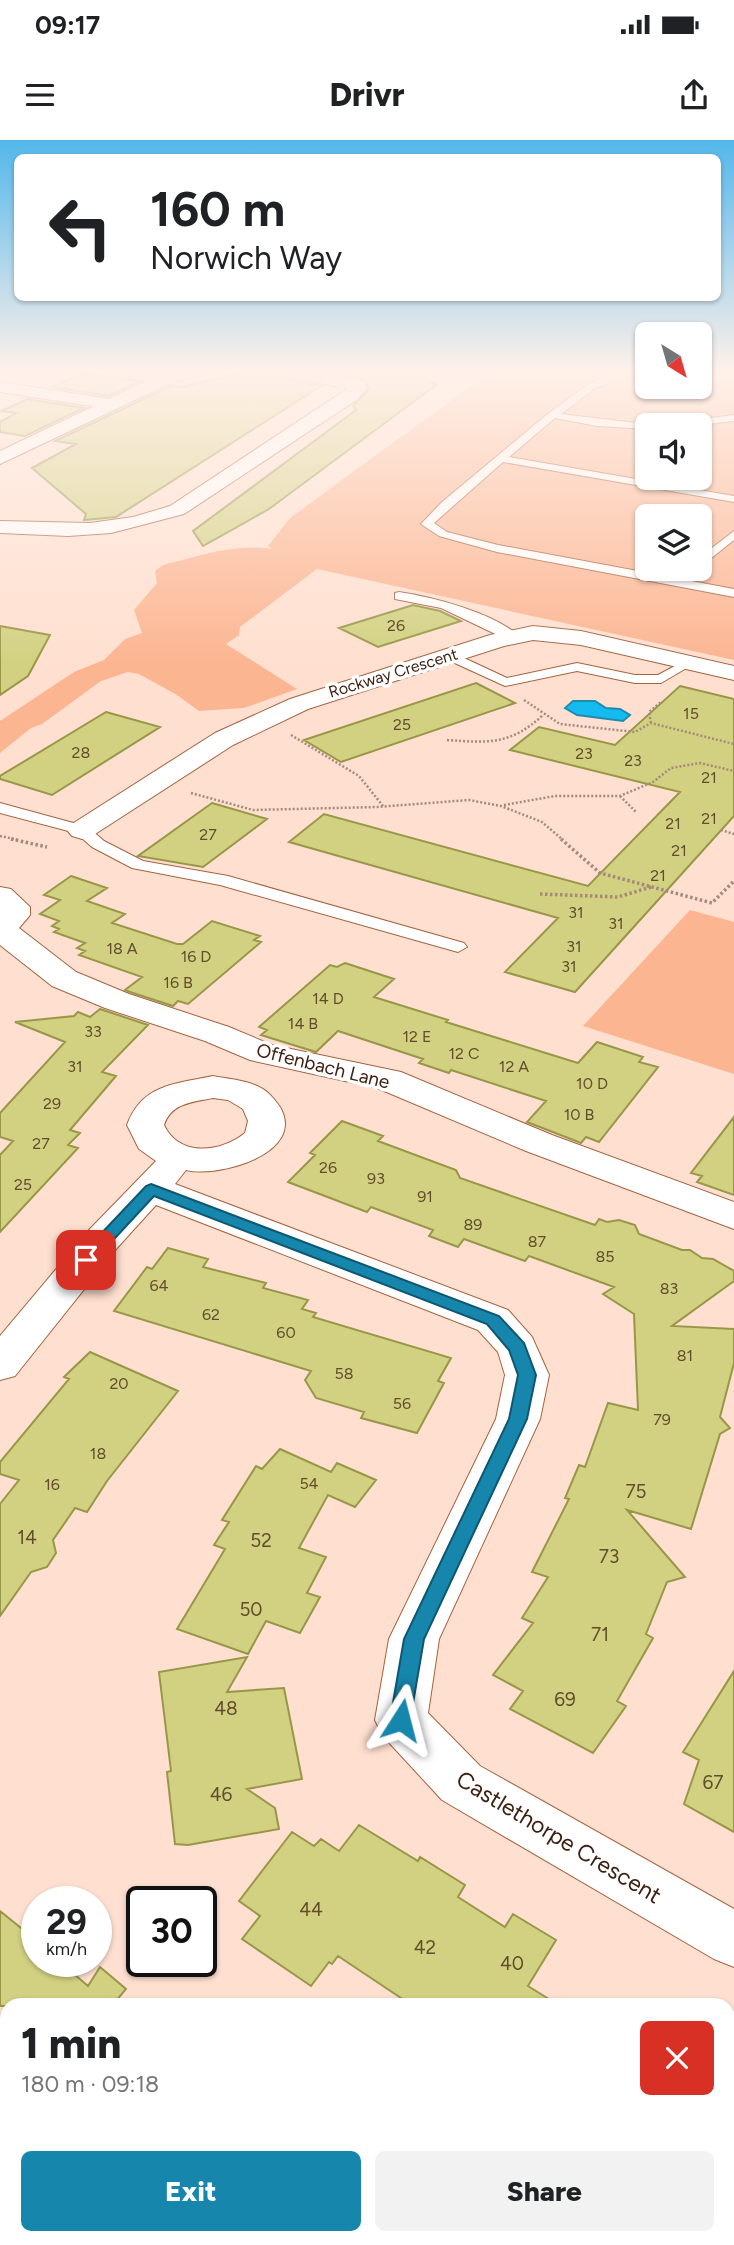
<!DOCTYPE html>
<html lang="en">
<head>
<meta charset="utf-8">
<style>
  body { margin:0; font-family:Figtree,sans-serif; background:#f2f2f2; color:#202124; height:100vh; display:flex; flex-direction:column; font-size:26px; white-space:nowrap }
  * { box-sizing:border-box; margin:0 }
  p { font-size:23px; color:#757577 }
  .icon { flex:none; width:38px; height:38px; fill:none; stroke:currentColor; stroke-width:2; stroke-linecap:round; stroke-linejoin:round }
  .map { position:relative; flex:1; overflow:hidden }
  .drawer { position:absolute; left:0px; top:1858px; width:735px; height:247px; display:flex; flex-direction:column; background:#fff; border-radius:21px 21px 0 0; box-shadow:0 2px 5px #0004 }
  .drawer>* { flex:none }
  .guide { position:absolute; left:14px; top:14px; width:707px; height:147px; border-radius:10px; box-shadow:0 2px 5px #0004; background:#fff; color:#202124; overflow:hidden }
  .needle { width:46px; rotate:143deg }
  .controls { position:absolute; left:635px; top:182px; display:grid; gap:14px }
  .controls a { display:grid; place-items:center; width:77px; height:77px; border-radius:10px; background:#fff; box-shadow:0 2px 5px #0004; font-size:35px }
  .speed { position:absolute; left:21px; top:1746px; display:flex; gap:14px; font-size:35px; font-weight:700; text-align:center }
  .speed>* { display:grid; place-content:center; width:91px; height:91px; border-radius:50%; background:#fff; box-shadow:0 2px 5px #0004; line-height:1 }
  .speed small { font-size:18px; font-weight:400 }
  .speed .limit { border:4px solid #111; border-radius:10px; background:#fff; color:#111 }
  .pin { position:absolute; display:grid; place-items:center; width:60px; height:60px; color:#fff; margin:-30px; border-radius:14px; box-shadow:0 4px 10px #0006 }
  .me { position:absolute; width:77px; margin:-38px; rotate:9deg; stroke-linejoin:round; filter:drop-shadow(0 0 5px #0008) }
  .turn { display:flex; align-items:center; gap:24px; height:147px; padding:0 21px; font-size:32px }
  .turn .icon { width:91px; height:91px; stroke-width:2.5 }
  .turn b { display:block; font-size:49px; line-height:60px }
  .round { display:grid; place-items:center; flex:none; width:74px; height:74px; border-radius:10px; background:#f2f2f2 }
  .headline { display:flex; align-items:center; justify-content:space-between; height:119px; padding:0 21px }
  h1 { font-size:42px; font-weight:800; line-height:52px }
  .primary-button { display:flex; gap:14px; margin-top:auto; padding:14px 21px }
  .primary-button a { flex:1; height:80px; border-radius:10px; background:#1686ad; color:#fff; font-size:28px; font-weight:800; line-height:80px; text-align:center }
  .primary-button a+a { background:#f2f2f2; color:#202124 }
  .status { display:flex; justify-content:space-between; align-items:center; height:49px; padding:0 35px; background:#fff; direction:ltr }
  .status svg { height:19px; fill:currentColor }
  header { display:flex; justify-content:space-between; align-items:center; height:91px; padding:0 21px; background:#fff; font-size:32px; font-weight:800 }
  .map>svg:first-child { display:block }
  .green { fill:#fbb591; fill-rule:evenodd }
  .water { fill:#14bbf0; stroke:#208cad; stroke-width:2 }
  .building { fill:#d2d181; stroke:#989748; stroke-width:2 }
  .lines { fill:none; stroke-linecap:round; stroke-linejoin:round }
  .lane-casing { stroke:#a7623e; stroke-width:2 }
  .street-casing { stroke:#a7623e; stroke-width:2 }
  .secondary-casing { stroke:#a7623e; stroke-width:2 }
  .path-far1 { stroke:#a78979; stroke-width:2.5; stroke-dasharray:2 2; stroke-linecap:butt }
  .path { stroke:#a78979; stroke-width:3.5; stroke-dasharray:2.5 2.5; stroke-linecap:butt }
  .lane { fill:#fff; fill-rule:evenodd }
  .street { fill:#fff; fill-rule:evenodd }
  .secondary { fill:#fff; fill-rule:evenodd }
  .route { fill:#1686ad; stroke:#0e5770; stroke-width:2 }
  .labels { text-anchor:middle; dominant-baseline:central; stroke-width:7; stroke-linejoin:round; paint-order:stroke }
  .number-label { font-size:16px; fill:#624c2c }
  .far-street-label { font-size:16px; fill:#3c1f10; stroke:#fff }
  .street-label { font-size:19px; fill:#3c1f10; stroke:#fff }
  .near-number-label { font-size:19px; fill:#624c2c }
  .near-street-label { font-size:23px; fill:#3c1f10; stroke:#fff }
</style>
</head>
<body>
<div class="status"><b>09:17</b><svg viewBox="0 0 49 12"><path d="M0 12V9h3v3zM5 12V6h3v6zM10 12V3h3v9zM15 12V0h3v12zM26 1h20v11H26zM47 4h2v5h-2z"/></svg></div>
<header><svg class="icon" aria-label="menu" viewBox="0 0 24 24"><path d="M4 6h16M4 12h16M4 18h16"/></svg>Drivr<svg class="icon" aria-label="share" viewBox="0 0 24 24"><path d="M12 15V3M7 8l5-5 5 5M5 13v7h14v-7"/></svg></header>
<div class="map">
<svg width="734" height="2105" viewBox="0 0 734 2105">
  <rect width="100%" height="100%" fill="#ffe0d0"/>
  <path class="green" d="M494,229H647L648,247H700V229H734V520L317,429L240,487L239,495L226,504L297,549L244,568L199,571L177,555L139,534L128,532L101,541L42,584L31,588L0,613V581L74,532L104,520L125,499L142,493L134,470L157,443L155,431L163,425C199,416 235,403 272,409L268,406L290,378ZM648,285H700V338H648ZM648,376H700V429H648Z
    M690,770L734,782V934L583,886Z"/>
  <path class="water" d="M573,561H595L606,568L620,569L630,575L623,581L577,575L565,568Z"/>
  <path class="building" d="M240,229H272L275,236L321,246L116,377L84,380L86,374L32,328L76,304L55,301L171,246L183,247L240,233Z
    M321,229H413L436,245L269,369L203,406L193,391L356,270L353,266L369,249L365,240Z
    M90,234L140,241L109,256L52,247L79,235Z
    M27,259L84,268L25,296L0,292V282L16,273L2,271Z
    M413,465L440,471L461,481L378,507L339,488Z
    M0,486L50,495L28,536L0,555Z
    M476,543L515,563L341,622L304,600Z
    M680,546L734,559V676L575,852L505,832L558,778L289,702L324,674L588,746L680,652L510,610L539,587L615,605Z
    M106,572L160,587L52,655L0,639V636Z
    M212,663L267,679L203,727L138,716Z
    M71,736L107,748L87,761L125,774L112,783L177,804H183L212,781L260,796L254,800L261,802L188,864L178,861L173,866L130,852L125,850L142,837L79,815L85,811L77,808L85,803L54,792L59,789L52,786L59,781L40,774L60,760L44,755Z
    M345,823L394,839L374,857L448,880L446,882L578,923L597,902L643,917L639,922L658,927L599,1002L586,997L581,1003L527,982L546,961L451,930L449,933L419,923L423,919L338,891L316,912L261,895L267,890L259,887L330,825L337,827Z
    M100,869L148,885L102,932L116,936L70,990L80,993L68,1005L78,1008L0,1092V1015L13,1001L0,997V973L65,902L15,882L74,876L78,872L90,877Z
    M734,977V1055L697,1042L702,1036L691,1033Z
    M342,981L383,996L378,1001L456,1030L460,1038L595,1085L599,1079L607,1082L619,1080L635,1085L639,1094L682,1110H690L702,1118L713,1119L734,1131V1141L672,1186L734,1189V1223L720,1277L730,1288L720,1294L691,1389L627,1370L685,1437L667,1442L646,1494L653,1498L617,1561L626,1566L593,1613L510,1569L523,1551L493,1535L533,1483L522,1478L548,1437L532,1432L569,1359L565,1358L579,1325L585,1327L608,1263L638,1270L634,1174L603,1154L614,1147L529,1116L525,1121L464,1099L458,1107L429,1096L433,1090L371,1067L367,1072L288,1042L315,1015L310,1013Z
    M168,1108L208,1119L203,1127L266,1143L263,1148L308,1160L302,1169L316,1173L313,1177L451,1218L438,1241L444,1243L417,1293L361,1278L364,1272L316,1258L305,1240L311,1231L114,1171L147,1127L152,1129Z
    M90,1212L178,1251L107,1341L87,1372L75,1368L53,1400L56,1413L47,1427L31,1432L0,1476V1364L19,1340L0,1334V1322L69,1239L64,1237Z
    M280,1309L331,1332L337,1323L376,1340L355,1367L328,1355L299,1408L326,1417L307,1453L320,1457L300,1493L266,1481L248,1514L177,1489L225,1409L214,1405L229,1382L222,1380L256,1326L262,1329Z
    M247,1517L227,1552L284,1548L302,1639L247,1649L275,1668L279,1689L188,1705L175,1704L167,1632L171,1631L159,1532Z
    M734,1531V1692L684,1664L699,1620L683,1612Z
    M359,1685L418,1721L420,1717L465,1745L458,1757L505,1787L513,1774L556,1800L528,1846L560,1866H413L338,1816L332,1824L329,1822L311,1846L242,1799L260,1776L239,1761L292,1692L314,1706L321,1699L339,1711Z
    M0,1771L37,1801V1822H60L88,1846L100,1827L126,1849L112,1866H0Z"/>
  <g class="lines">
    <g class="lane-casing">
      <path id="lane" d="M607,229H616L606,244L595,248L561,274L653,285H648V289L597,286L555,278L509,317L734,356V362L503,322L434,383L447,392L498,405L734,449V457L497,412L439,396L421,384L442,362L549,273L589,244L600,240Z
        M734,275V281L700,285H675L680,282Z
        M734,391V400L700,427V417Z
        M399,452C433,457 495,473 520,497L518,500H508L441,468L395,459V453Z
        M451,512L507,538L577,523L635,535H658L688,519L695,523L661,543H635L577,531L505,546L446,519L444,516Z
        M0,663L88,687L104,701L143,721L228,736L464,803L467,807L458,812L220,745L132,728L92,707L76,693L0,673Z"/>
    </g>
    <g class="street-casing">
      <path id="street" d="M274,229H309L364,243L367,247L358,259L184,374L111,393L68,396L0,393V381L90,383L133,377L170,366L347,249L276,233Z
        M0,242L110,259L119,264L110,269L0,252Z
        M533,486L581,491L734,526V540L581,505L533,500L504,506L308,569L233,605L92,696L82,699L72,696L67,690L72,684L215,593L290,559L490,495Z
        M0,747L11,749L30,767V775L19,788L76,832L129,854L229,887L272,905L401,932L552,995L734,1062V1089L526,1011L377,948L250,920L205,901L105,868L52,846L0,805Z
        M213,936C228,939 247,940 261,948C269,952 275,960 280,967C307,1014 217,1038 186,1030L175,1044L508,1170L532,1197L549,1235L540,1279L439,1499L428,1573L480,1626L734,1769V1827L714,1819L442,1660L383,1596L375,1580L389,1499L496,1279L505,1235L498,1212L478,1190L156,1065L117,1108L15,1236L0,1240V1196L89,1090L156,1021L139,1009L127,985C142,944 175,944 213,936ZM213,958L228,960L243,969L248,981L245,993C220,1013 179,1017 164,985C171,963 193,962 213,958Z"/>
    </g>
    <g class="secondary-casing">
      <path id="secondary" d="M179,229H209L207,233L173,242L0,324V311L161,234Z"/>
    </g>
    <path class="path-far1" d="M524,560L560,584L635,592L651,583L734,604
      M651,583L649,572L661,562
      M291,595L359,636L383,666
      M447,600C488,603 511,605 543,575
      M191,653L253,670L377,667L469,660L501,666L542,682L563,700
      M620,656L636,672
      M504,665L555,656H620L653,642L671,628L700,623L734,631
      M721,690L734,694
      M0,696L19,700"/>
    <path class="path" d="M11,699L47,707
      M561,699L600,733L712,763L734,741
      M540,754L618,757L651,747"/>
    <use href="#lane" class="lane"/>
    <use href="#street" class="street"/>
    <use href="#secondary" class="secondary"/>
  </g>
  <linearGradient id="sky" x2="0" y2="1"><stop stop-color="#53b7eb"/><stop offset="0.44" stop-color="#fff1ea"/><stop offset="1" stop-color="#fff1ea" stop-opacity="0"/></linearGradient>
  <rect width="734" height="524" fill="url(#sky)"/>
  <path class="route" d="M151,1044L499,1176L524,1203L536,1235L527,1279L424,1499L409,1587L401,1590L393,1587L390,1580L404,1499L509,1279L518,1235L509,1210L487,1184L154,1056L91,1124H80L77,1120L80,1116L146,1046Z"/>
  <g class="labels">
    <g class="number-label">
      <text x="396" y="485">26</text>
      <text x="691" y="573">15</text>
      <text x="402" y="584">25</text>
      <text x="81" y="612">28</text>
      <text x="584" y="613">23</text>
      <text x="633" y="620">23</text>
      <text x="709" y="637">21</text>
      <text x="709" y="678">21</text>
      <text x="673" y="683">21</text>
      <text x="208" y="694">27</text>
      <text x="679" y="710">21</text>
      <text x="658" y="735">21</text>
      <text x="576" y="772">31</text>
      <text x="616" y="783">31</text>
      <text x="574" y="806">31</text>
      <text x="122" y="808">18 A</text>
      <text x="196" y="816">16 D</text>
      <text x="569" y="826">31</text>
      <text x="178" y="842">16 B</text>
      <text x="328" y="858">14 D</text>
      <text x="303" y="883">14 B</text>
      <text x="93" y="891">33</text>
      <text x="417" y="896">12 E</text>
      <text x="464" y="913">12 C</text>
      <text x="75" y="926">31</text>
      <text x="514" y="926">12 A</text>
      <text x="592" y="943">10 D</text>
      <text x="52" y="963">29</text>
      <text x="579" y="974">10 B</text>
      <text x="41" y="1003">27</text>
      <text x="328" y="1027">26</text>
      <text x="376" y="1038">93</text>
      <text x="23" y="1044">25</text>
      <text x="425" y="1056">91</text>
      <text x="473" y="1084">89</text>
      <text x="537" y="1101">87</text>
      <text x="605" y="1116">85</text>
      <text x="159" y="1145">64</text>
      <text x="669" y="1148">83</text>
      <text x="211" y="1174">62</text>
      <text x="286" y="1192">60</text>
      <text x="685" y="1215">81</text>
      <text x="344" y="1233">58</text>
      <text x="119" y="1243">20</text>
      <text x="402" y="1263">56</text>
      <text x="662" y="1279">79</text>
      <text x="98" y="1313">18</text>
      <text x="309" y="1343">54</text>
      <text x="52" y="1344">16</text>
    </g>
    <g class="far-street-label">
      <text transform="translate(393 533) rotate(-17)">Rockway Crescent</text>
    </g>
    <g class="street-label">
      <text transform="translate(323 926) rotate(14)">Offenbach Lane</text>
    </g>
    <g class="near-number-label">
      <text x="636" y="1351">75</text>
      <text x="27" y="1397">14</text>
      <text x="261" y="1400">52</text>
      <text x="609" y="1416">73</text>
      <text x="251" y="1469">50</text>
      <text x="600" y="1494">71</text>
      <text x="565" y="1559">69</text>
      <text x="226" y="1568">48</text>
      <text x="713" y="1642">67</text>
      <text x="221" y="1654">46</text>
      <text x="311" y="1769">44</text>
      <text x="425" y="1807">42</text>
      <text x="512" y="1823">40</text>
    </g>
    <g class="near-street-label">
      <text transform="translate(559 1697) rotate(31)">Castlethorpe Crescent</text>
    </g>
  </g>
</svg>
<div class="controls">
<a><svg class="needle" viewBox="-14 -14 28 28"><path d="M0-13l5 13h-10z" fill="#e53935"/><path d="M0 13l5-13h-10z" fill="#757577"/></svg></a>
<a><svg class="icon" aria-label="sound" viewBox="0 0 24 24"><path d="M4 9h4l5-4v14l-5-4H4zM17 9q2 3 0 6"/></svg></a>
<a><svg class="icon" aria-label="layers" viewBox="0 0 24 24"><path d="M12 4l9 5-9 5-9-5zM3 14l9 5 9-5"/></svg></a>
</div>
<div class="speed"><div>29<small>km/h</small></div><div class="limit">30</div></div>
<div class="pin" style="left:86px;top:1120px;background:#d93025"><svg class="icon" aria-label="arrive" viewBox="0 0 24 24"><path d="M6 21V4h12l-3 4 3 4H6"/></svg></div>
<svg class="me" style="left:401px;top:1580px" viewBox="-20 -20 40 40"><path d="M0-17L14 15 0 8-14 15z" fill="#1686ad" stroke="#fff" stroke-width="4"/></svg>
<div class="guide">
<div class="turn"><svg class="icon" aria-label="left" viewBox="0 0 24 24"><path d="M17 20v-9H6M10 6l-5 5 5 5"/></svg><div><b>160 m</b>Norwich Way</div></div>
</div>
<section class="drawer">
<div class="headline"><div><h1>1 min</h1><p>180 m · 09:18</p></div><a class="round" style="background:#d93025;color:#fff"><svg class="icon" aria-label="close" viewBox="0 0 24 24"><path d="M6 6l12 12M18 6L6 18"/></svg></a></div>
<div class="primary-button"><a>Exit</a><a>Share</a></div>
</section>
</div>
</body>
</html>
